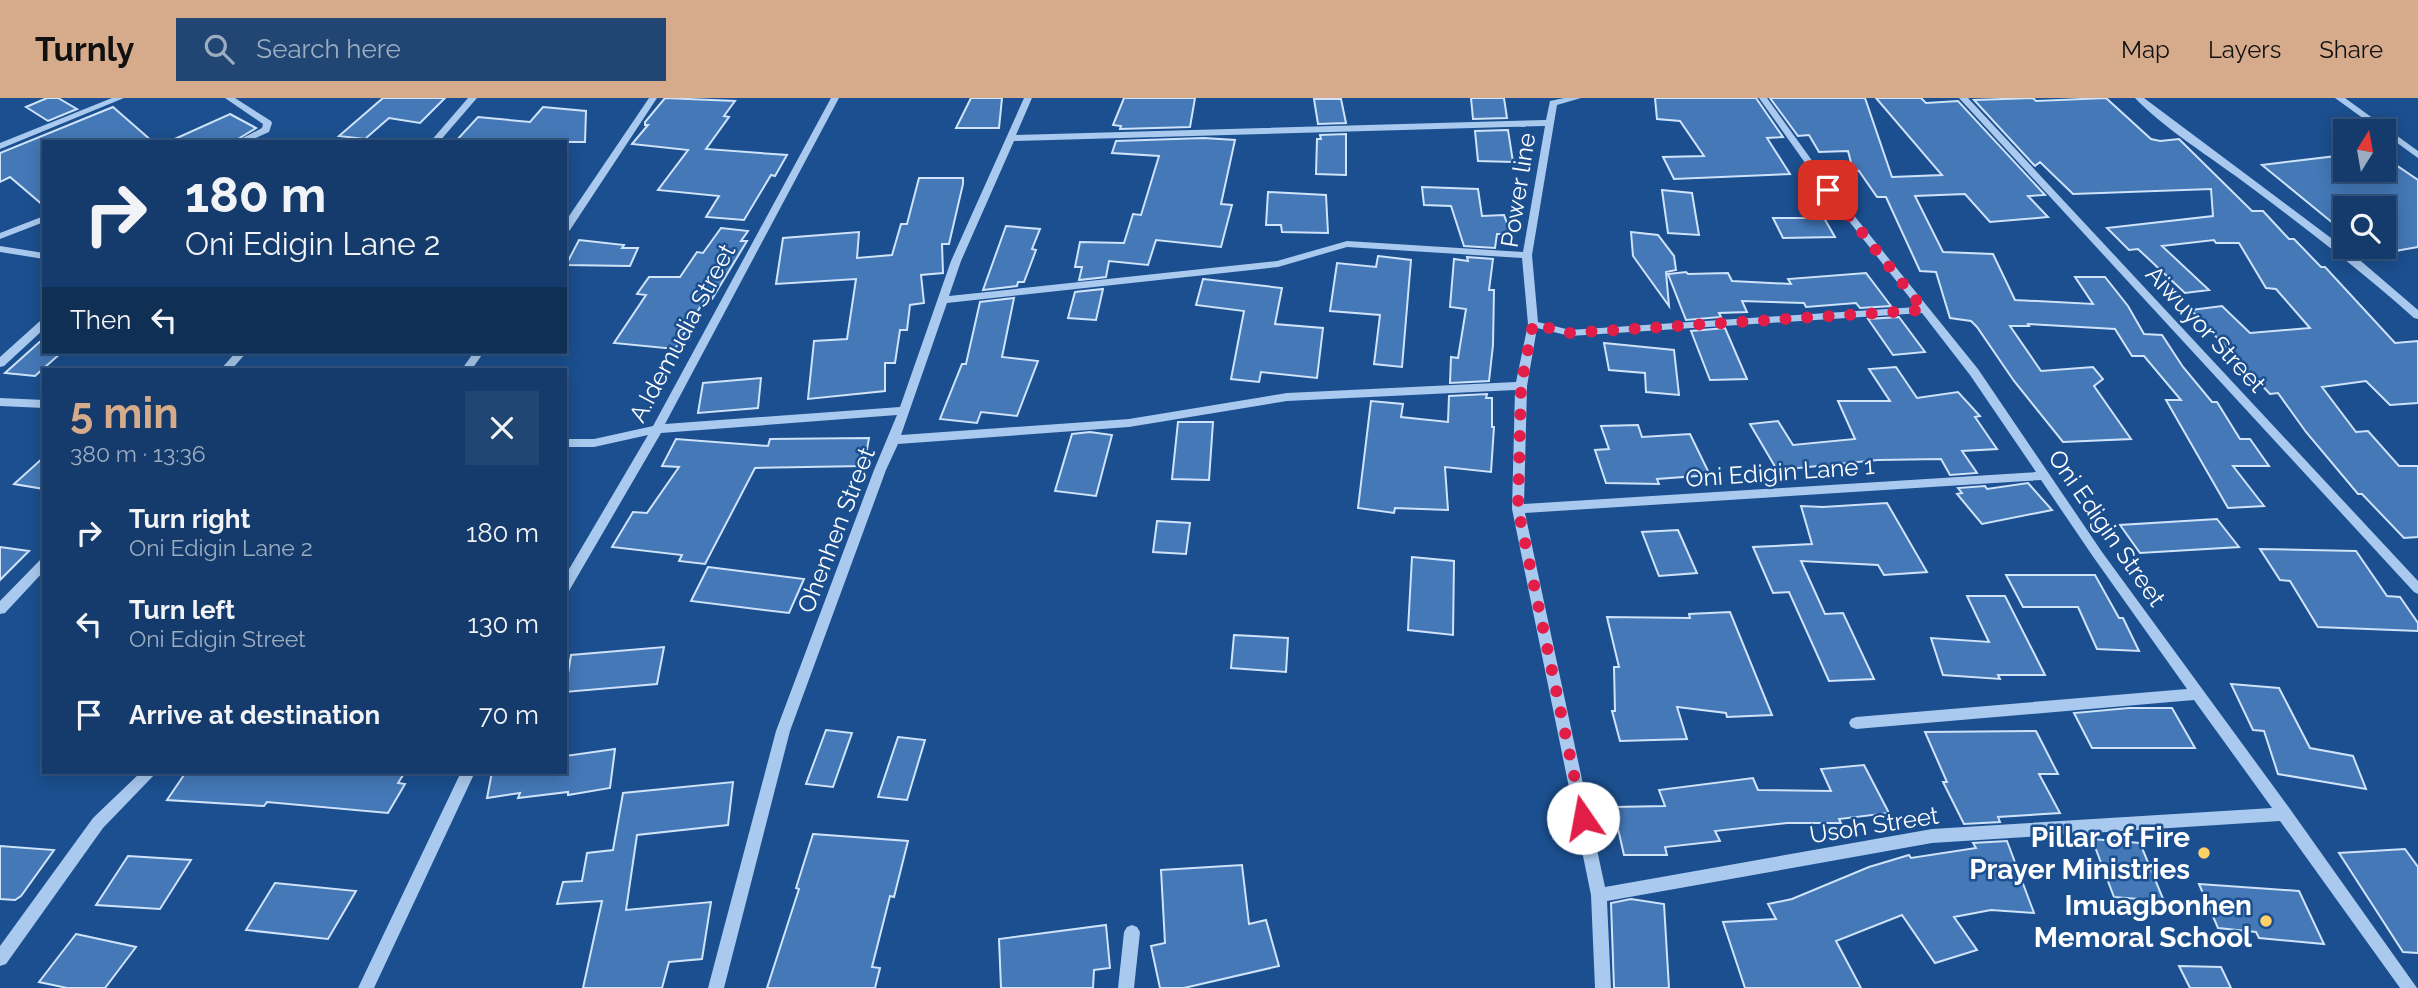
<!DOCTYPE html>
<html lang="en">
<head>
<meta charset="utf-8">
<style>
  body { margin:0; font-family:Raleway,sans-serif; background:#214673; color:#f1f3f6; height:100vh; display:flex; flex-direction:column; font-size:26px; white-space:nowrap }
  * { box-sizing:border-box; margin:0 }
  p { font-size:23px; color:#9dadc1 }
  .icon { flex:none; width:38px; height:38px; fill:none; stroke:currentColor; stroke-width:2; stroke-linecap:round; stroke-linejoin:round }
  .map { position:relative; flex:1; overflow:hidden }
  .details { position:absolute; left:42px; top:270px; width:525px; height:406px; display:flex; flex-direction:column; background:#143b6b; border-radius:0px; box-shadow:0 4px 18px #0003,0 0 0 2px #33557e }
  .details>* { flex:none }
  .banner { position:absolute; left:42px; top:42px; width:525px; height:214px; border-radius:0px; box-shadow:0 4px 18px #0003,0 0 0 2px #33557e; background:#143b6b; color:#f1f3f6; overflow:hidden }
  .needle { width:46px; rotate:11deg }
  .tools { position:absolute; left:2333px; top:21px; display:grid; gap:14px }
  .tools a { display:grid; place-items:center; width:63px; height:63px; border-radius:0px; background:#143b6b; box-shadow:0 4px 18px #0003,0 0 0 2px #33557e; font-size:35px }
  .pin { position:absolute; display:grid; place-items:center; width:60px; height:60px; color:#fff; margin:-30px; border-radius:14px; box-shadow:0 4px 10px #0006 }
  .me { position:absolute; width:77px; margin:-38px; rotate:348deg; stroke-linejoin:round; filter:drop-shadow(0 0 5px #0008) }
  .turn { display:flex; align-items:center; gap:24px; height:147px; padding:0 28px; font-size:32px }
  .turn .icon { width:91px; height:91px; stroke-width:2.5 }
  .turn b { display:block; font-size:49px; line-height:60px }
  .then { display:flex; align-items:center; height:66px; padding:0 28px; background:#0003; gap:14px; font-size:26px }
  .round { display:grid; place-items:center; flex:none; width:74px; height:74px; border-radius:0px; background:#214673 }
  .overview { display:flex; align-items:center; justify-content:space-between; height:119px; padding:0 28px }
  h1 { font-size:42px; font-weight:700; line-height:52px; color:#d6ab8b }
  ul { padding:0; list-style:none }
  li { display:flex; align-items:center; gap:21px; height:91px; padding:0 28px }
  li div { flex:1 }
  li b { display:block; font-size:26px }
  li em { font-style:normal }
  header { display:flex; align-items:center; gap:42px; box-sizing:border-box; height:98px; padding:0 35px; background:#d6ab8b; color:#111 }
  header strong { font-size:33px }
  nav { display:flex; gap:38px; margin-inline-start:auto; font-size:24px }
  .search { width:490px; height:63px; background:#214673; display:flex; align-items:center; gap:18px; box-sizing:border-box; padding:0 24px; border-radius:0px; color:#9dadc1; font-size:26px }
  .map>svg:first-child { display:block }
  .building { fill:#4478b7; stroke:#cfe3fa; stroke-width:2 }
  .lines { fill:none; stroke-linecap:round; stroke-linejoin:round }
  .minor { fill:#a9c9ee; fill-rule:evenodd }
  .route { stroke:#e11d48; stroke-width:12; stroke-dasharray:0 21.6 }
  .poi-dot { fill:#ffd166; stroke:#1b4f8f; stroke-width:2.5 }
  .labels { text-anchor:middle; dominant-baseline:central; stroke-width:5; stroke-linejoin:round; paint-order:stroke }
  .street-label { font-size:24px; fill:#fff; stroke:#1b4f8f }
  .near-poi-label { font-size:28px; font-weight:bold; fill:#fff; stroke:#1b4f8f; text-anchor:end }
</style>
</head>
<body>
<header>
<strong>Turnly</strong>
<div class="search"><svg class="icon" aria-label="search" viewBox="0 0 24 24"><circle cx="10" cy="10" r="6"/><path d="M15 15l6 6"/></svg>Search here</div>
<nav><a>Map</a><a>Layers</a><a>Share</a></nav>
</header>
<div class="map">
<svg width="2418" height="890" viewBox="0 0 2418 890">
  <rect width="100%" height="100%" fill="#1b4f8f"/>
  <path class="building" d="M47,0H58L77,11L48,23L26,9Z
    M383,0H445L420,25L389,20L365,41L339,38Z
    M665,0L735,3L724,18L729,19L706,51L787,57L775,78L771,77L744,122L706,119L719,98L658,92L688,52L632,46L648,27H645V24Z
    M971,0H1002L999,30H956Z
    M1124,0H1195L1190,29L1120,31L1121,28L1113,27Z
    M1471,0H1504L1507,20L1473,21Z
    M1655,0H1756L1783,39L1767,40L1790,76L1674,81L1663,59L1704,58L1680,23L1657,21Z
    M1770,0H1865L1892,79L1942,77L1876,0H1921L1926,5L1958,3L2045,97L2028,98L2048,119L1990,124L1965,96L1915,98L1943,154L1993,156L2015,202L2093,206L2075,179H2105L2128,208L2144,236L2162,237L2183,269L2212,304H2217L2240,341H2250L2269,368H2233L2264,408L2228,410L2166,302H2181L2144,258H2132L2115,231L2028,226L2029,228H2010L2041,273L2093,269L2103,281L2094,288L2131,341L2063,344L2014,283L1977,229L1971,223L1950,220L1936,174L1920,173L1886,99H1877L1859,73L1853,72L1848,53L1819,54L1809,37L1798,38Z
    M2033,0L2036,3L2106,0L2151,41L2160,43L2179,41L2252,113H2263L2289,141H2294L2321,169H2325L2395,245L2418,243V305L2390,307L2366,283L2322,289L2356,334L2368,333L2399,368H2418V439L2404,440L2362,396H2358L2306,334L2278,295L2270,296L2191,212L2222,208L2250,235L2310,230L2276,191L2266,190L2239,145H2216L2214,142L2162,148L2209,192L2185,195L2138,151L2129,152L2107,130L2213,118L2211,91L2073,96L2040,64L2035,68L1974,2Z
    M1314,1H1341L1346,25L1318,26Z
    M113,9L153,44H44V108L10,79L0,84V55Z
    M543,9L586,13L585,44H455L478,19L530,24Z
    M230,16L256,30L233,44H168Z
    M1508,32L1513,64L1478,63L1475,33Z
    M1346,36V77L1316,76L1317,41H1321L1320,37Z
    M1204,40L1235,42L1221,106L1232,107L1221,149L1156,142L1148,167L1109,163L1106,179L1079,182L1082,169H1075L1080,144L1124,145L1133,116L1141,117L1159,58L1112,55L1116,43Z
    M2345,57V72H2384V59L2418,82V149L2384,155V110H2345V135L2262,67Z
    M919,80H963V86L949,146H942L943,175L921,177L924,205L910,207L907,232H900L895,265H885V293L808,301L814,243L847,241L856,181L776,186L783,140L859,134L857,160L892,157L901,126H907Z
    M1422,89L1478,91L1482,118L1504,117L1511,136H1497L1495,150L1464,148L1451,108L1424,107Z
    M1662,92L1692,95L1699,137L1668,135Z
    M1268,94L1326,97L1328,135L1282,134L1281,127H1266Z
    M1773,120H1824L1835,139L1783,140Z
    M1006,128L1040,131L1032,151L1036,152L1024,184H1018L1017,188L983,192Z
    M721,130L748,133L741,143H747L712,201H705L675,251L614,245L646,197L637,196L649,179H680L697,154L703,155Z
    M1631,134L1658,137L1674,158L1676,172L1666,174L1669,208L1633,158Z
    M579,142L624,147L622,150H638L630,168L566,167Z
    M1378,158L1411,162L1402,269L1374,266L1380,217L1330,213L1337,165L1376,169Z
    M1467,159L1493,161L1489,192H1494L1493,247L1489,283L1450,285L1451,259L1458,260L1466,211L1450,209L1454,161L1468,163Z
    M1686,174L1688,176L1728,175L1732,183L1791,186L1788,181L1866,175L1891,208L1860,210L1856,205L1806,209L1804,205L1742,203L1747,214L1719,215L1721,219L1686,222L1668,176Z
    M1203,181L1282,190L1275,226L1323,230L1317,280L1261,274L1259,284L1231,281L1244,213L1196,207Z
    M1103,191L1096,222L1068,220L1075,194Z
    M1014,200L1002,259L1038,263L1017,318L981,314L977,325L940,321L962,266H966L980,204Z
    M1899,219L1925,254L1893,257L1868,221Z
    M1725,230L1747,281L1710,282L1691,233Z
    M44,240V254H62L35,278L5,275Z
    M1604,245L1674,252L1679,297L1646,294L1645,275L1609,272Z
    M1896,269L1917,300L1958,294L1980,318L1975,319L1997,351L1962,353L1977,375L1950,377L1941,361L1878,362L1777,372L1750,326L1778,323L1793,347L1855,341L1838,303H1890L1869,271Z
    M761,280L758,310L698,315L703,285Z
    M1487,296L1486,300H1492V329H1494L1491,374L1445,369L1448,412L1395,410L1394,415L1358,410L1371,303L1403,306L1401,319L1448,324L1449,298Z
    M1178,324H1213L1209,382L1172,381Z
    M1638,327L1642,339L1690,336L1710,377L1657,381L1659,386L1606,385L1595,352L1609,351L1601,328Z
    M1090,334L1112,337L1096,398L1055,393L1072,336Z
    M869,340L864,368L755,370L705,466L679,463L682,457L612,449L633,414L647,415L679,369L662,368L676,341L768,348L770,341Z
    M44,359V391L14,386Z
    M2028,385L2052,412L1982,426L1957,396L1962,395L1958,390L1985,388L1987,391Z
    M1887,405L1927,474L1884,477L1878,467L1801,463L1825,516L1843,515L1874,581L1829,583L1789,494L1773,495L1753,449L1812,446L1801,408L1823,409Z
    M2217,421L2239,449L2140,455L2120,427Z
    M1157,423L1190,425L1186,456L1153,454Z
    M1678,432L1697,475L1659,478L1642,434Z
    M0,449L29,453L0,482Z
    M2260,451L2356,453L2387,498L2400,499L2418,525V533L2318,529L2290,483L2280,482Z
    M1412,459L1454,463L1453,537L1408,532Z
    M708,469L804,481L789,515L691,503Z
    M2006,477H2095L2119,520H2123L2139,553L2097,551L2078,509H2023Z
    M1967,498H2005L2045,577H1998L2000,581L1943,577L1931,540L1989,544Z
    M1730,514L1772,617L1727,619L1726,615L1677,609L1687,641L1620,643L1612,613H1615L1614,569H1619L1607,519L1690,520L1689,516Z
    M1234,537L1288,540L1286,574L1231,570Z
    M664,549L657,586L565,594L571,557Z
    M2231,586L2279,590L2310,650L2353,658L2366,691L2278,676L2264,633L2253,632Z
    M2129,610H2172L2195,650H2092L2074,615Z
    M826,632L852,635L833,689L806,686Z
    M2036,633L2058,676H2039L2060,715L1998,719L2000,724L1964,726L1943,684H1947L1925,634Z
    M898,639L925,642L907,702L878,699Z
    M615,651L610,690L568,697V694L518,700L520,695L487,700L492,674H565V658Z
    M1864,667L1889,715L1839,721L1841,725H1787L1715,733L1720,743L1665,749L1667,757H1624L1613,709L1665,708L1659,692L1753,680L1758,692L1831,693L1821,671Z
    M186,674H405L398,685L405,686L388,715L267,704L264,708L167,702Z
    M733,684L728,727L637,737L626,812L711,804L702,861L669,864L662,890H583L602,803L557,806L563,784L582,783L587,755L613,752L623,695Z
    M813,736L908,743L894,799L890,798L872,869L880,870L875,890H767L799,791L796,790Z
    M2092,741L2140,745L2164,803L2114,799Z
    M2007,743L2034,815L1991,812L1954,819L1977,852L1935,865L1902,817L1836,843L1861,890H1745L1723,824L1776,821L1768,806L1792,801L1869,769L1909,757L1911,760L1976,750L1973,745Z
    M0,748L54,752L21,798L15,802L0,801Z
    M2405,751L2418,769V855L2403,854L2339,755Z
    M128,758L191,762L160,811L96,807Z
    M1242,767L1249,826L1266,822L1279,868L1184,890H1160L1151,848L1165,845L1161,772Z
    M275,785L356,793L328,841L246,832Z
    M2199,786L2299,793L2324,846L2259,840L2256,834L2218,830Z
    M1631,801L1664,806L1669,890H1614L1611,805Z
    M1106,827L1110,870L1094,872L1093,890H1001L999,841Z
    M76,836L136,849L105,890H67L39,884Z
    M2179,868L2221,869L2231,890H2190Z"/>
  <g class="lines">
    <path class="minor" d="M112,0H124L0,51V45Z
      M225,0H235L271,23L272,25L269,34L247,44H235L262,30L263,26Z
      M468,0H477L439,44H430Z
      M649,0H657L570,132L565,135V124Z
      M831,0H839L665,326L900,309L951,163L1024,0H1032L1016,37L1546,22L1550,3L1564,0H1581L1557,7L1532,157L1538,224L1570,232L1917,209L1825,93L1759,0H1767L1831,89L1978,271L2102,454L2290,711L2417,890H2400L2280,723L1932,745L1607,803L1611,890H1595L1591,797L1512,411L1515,292L1287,303L1129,329L898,346L886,372L790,633L724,890H708L776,633L874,372L897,317L661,335L569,493L565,495V478L648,337L594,349H565V341H594L653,328ZM1545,28L1523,154L1347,143L1277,163L949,198L961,163L1014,43ZM1347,149L1522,160L1528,226L1516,284L1287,295L1129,321L901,337L947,205L1278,169ZM1922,215L1970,277L2036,374L1524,406L1527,288L1537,230L1570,238ZM2041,382L2094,460L2187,591L1856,619L1851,621L1849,625L1851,629L1856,631L2194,602L2272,710L1932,731L1605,789L1525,415Z
      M1959,0H1968L2418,483V496L2414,494Z
      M2135,0H2144L2355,158L2418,212V221L2414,220C2358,170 2298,124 2237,79C2204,55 2163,29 2135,0Z
      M2335,0H2345L2418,53V60Z
      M44,118V124L0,141V135Z
      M0,148L44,155V161L0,154Z
      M44,222V231L4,268L0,269V259L40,223Z
      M236,254H247L232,271H221Z
      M474,254H484L472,271H462Z
      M0,300L44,302V310L0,308Z
      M44,460V473L5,515L0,516V503L40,462Z
      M141,674H157L103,730L6,866L0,868V848L93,720Z
      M461,674H475L374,890H358Z
      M1132,827L1137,829L1140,834L1134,890H1118L1124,834L1127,829Z"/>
  </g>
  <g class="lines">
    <path class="route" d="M1583,720L1518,411L1521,288L1533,226L1570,235L1924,212L1828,92"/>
  </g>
  <g class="poi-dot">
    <circle cx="2204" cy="755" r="7"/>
    <circle cx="2266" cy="823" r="7"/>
  </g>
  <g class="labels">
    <g class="street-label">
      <text transform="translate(1518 92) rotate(-81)">Power line</text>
      <text transform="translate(2206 231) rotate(47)">Aiwuyor Street</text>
      <text transform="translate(682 235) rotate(-62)">A.Idemudia Street</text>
      <text transform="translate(1780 374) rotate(-4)">Oni Edigin Lane 1</text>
      <text transform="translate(2107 430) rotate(55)">Oni Edigin Street</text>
      <text transform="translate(836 432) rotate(-69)">Ohenhen Street</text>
      <text transform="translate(1874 727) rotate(-9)">Usoh Street</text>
    </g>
    <g class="near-poi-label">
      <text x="2190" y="739">Pillar of Fire<tspan x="2190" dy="32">Prayer Ministries</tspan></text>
      <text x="2252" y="807">Imuagbonhen<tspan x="2252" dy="32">Memoral School</tspan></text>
    </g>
  </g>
</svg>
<div class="tools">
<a><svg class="needle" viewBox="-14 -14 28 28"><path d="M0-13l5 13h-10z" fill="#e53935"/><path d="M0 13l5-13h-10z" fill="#9dadc1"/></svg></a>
<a><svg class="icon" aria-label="search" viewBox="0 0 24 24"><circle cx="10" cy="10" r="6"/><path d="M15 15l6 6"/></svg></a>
</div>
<div class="pin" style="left:1828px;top:92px;background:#d93025"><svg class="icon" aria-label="arrive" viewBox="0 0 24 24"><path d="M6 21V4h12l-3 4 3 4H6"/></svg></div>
<svg class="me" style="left:1583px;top:720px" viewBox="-20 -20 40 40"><circle r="19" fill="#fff"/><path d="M0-13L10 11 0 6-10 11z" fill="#e11d48"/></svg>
<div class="banner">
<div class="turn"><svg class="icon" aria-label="right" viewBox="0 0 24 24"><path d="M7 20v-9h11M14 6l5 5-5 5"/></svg><div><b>180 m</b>Oni Edigin Lane 2</div></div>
<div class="then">Then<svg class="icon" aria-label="left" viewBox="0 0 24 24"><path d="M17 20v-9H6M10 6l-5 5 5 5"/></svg></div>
</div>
<section class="details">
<div class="overview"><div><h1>5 min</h1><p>380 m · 13:36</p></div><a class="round"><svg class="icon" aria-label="close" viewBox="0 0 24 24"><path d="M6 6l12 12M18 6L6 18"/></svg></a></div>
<ul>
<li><svg class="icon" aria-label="right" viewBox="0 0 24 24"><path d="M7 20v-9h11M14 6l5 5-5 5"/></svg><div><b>Turn right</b><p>Oni Edigin Lane 2</p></div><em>180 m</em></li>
<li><svg class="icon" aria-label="left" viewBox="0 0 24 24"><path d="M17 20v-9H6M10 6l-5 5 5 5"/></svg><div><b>Turn left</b><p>Oni Edigin Street</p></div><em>130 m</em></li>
<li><svg class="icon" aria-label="arrive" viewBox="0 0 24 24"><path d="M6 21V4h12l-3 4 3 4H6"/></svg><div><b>Arrive at destination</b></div><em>70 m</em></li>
</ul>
</section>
</div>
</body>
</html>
